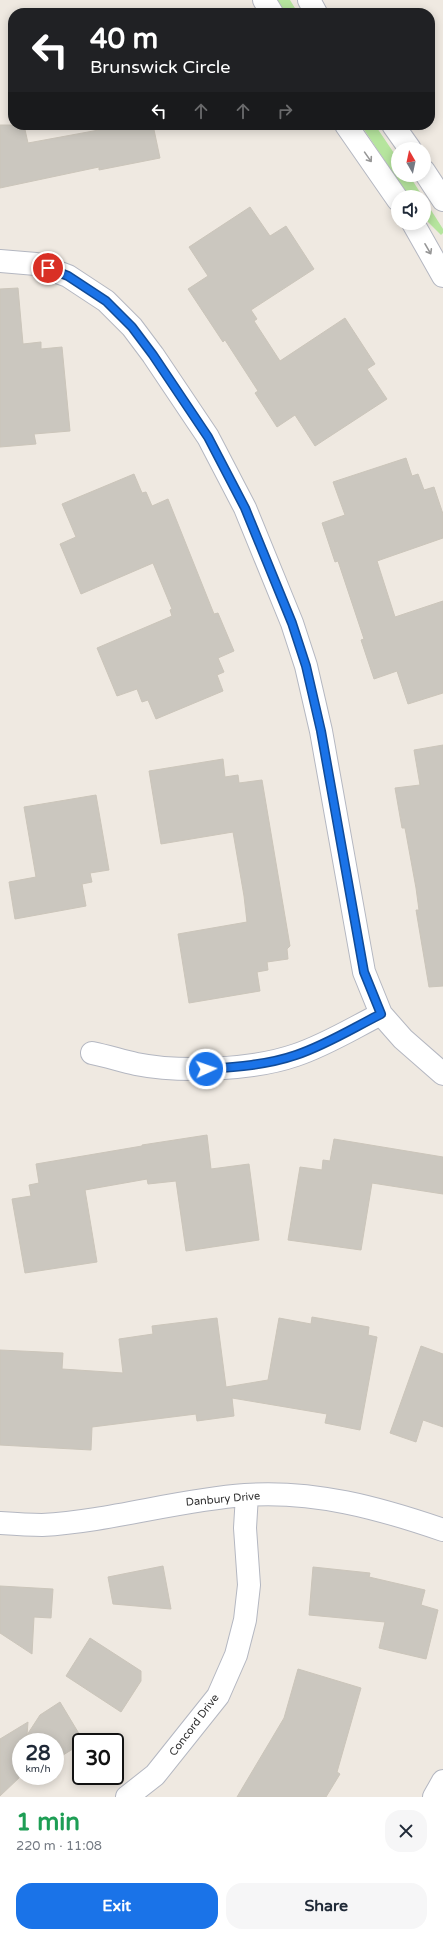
<!DOCTYPE html>
<html lang="en">
<head>
<meta charset="utf-8">
<style>
  body { margin:0; font-family:"Varela Round",sans-serif; background:#f6f6f7; color:#1f2937; height:100vh; display:flex; flex-direction:column; font-size:15px; white-space:nowrap }
  * { box-sizing:border-box; margin:0 }
  p { font-size:13px; color:#747a83 }
  .icon { flex:none; width:22px; height:22px; fill:none; stroke:currentColor; stroke-width:2; stroke-linecap:round; stroke-linejoin:round }
  .map { position:relative; height:1797px; overflow:hidden }
  .drawer { display:flex; flex-direction:column; background:#fff; flex:1 }
  .drawer>* { flex:none }
  .guide { position:absolute; left:8px; top:8px; width:427px; height:122px; border-radius:16px; box-shadow:0 2px 10px #0003; background:#202124; color:#fff; overflow:hidden }
  .needle { width:26px; rotate:351deg }
  .buttons { position:absolute; left:391px; top:142px; display:grid; gap:8px }
  .buttons a { display:grid; place-items:center; width:40px; height:40px; border-radius:50%; background:#fff; box-shadow:0 2px 10px #0003; font-size:20px }
  .speed { position:absolute; left:12px; top:1733px; display:flex; gap:8px; font-size:20px; font-weight:700; text-align:center }
  .speed>* { display:grid; place-content:center; width:52px; height:52px; border-radius:50%; background:#fff; box-shadow:0 2px 10px #0003; line-height:1 }
  .speed small { font-size:10px; font-weight:400 }
  .speed .limit { border:2px solid #111; border-radius:6px; background:#fff; color:#111 }
  .pin { position:absolute; display:grid; place-items:center; width:34px; height:34px; color:#fff; margin:-17px; border:2px solid #fff; border-radius:50%; box-shadow:0 1px 4px #0007 }
  .me { position:absolute; width:44px; margin:-22px; rotate:87deg; stroke-linejoin:round; filter:drop-shadow(0 0 3px #0008) }
  .turn { display:flex; align-items:center; gap:14px; height:84px; padding:0 16px; font-size:18px }
  .turn .icon { width:52px; height:52px; stroke-width:2.5 }
  .turn b { display:block; font-size:28px; line-height:34px }
  .lanes { display:flex; align-items:center; height:38px; padding:0 16px; background:#0003; justify-content:center; gap:20px; direction:ltr }
  .lanes .off { opacity:.35 }
  .round { display:grid; place-items:center; flex:none; width:42px; height:42px; border-radius:16px; background:#f6f6f7 }
  .summary { display:flex; align-items:center; justify-content:space-between; height:68px; padding:0 16px }
  h1 { font-size:24px; font-weight:800; line-height:30px; color:#1e9e55 }
  .button { display:flex; gap:8px; margin-top:auto; padding:8px 16px }
  .button a { flex:1; height:46px; border-radius:16px; background:#1a73e8; color:#fff; font-size:16px; font-weight:800; line-height:46px; text-align:center }
  .button a+a { background:#f6f6f7; color:#1f2937 }
  .map>svg:first-child { display:block }
  .green { fill:#b6e59e }
  .building { fill:#cbc7bf; stroke:#cbc5ba }
  .lines { fill:none; stroke-linecap:round; stroke-linejoin:round }
  .street-casing { stroke:#b4b7c1; stroke-width:24 }
  .secondary-casing { stroke:#b4b7c1; stroke-width:24 }
  .street { stroke:#fff; stroke-width:22 }
  .secondary { stroke:#fff; stroke-width:22 }
  .oneway { stroke:#969696 }
  .route-casing { stroke:#114b97; stroke-width:10 }
  .route { stroke:#1a73e8; stroke-width:7 }
  .labels { text-anchor:middle; dominant-baseline:central; stroke-width:3; stroke-linejoin:round; paint-order:stroke }
  .street-label { font-size:11px; fill:#2e2e2e; stroke:#fff }
</style>
</head>
<body>
<div class="map">
<svg width="443" height="1797" viewBox="0 0 443 1797">
  <rect width="100%" height="100%" fill="#efe9e1"/>
  <path class="green" d="M276,0H290L298,13H284Z
    M361,125H375L398,159V175H409L423,197H409Z
    M424,199L443,229V233L441,235L424,218Z"/>
  <path class="building" d="M0,125H24L28,143L126,125H153L160,158L99,170V167L0,188Z
    M250,207L270,236L286,226L314,269L251,310L257,319L254,321L280,361L345,318L375,364L367,369L387,399L315,446L295,415L277,427L255,393L258,391L225,340L223,342L188,289L208,276L189,247Z
    M18,288L23,344L41,342V349L62,347L70,431L34,434L36,444L0,447V289Z
    M406,458L412,476L418,474L424,490L434,487L443,514V538L377,561L395,617L443,601V693L408,704L397,671L374,679L361,640L364,639L338,561L335,562L322,523L345,515L333,482Z
    M134,474L142,493L146,492L152,506L168,499L214,614L218,613L234,651L218,658L224,672L217,675L223,691L156,719L148,700L142,702L137,689L117,696L97,648L172,616L170,610L172,609L153,563L81,594L60,544L76,537L62,504Z
    M443,745V986L429,987L416,910H419L416,888L405,828H402L395,788L420,785L414,750Z
    M223,759L225,777L238,775L239,783L262,780L290,946L287,949L288,959L267,962L268,970L257,972L260,991L189,1003L178,934L247,922L244,896L233,832L161,844L149,771Z
    M96,795L109,870L90,873L92,882L82,884L86,906L15,919L9,882L36,877L24,807Z
    M207,1135L211,1169L249,1164L259,1240L186,1251L176,1181L148,1184L147,1179L85,1190L97,1262L25,1273L12,1199L31,1196L29,1185L39,1183L36,1164L142,1146V1145Z
    M334,1139L443,1157V1194L372,1183L361,1250L288,1240L300,1167L322,1170L323,1160L330,1161Z
    M312,1317L369,1327L368,1335L377,1337L360,1430L325,1423L327,1414L232,1398L234,1416L197,1421L196,1414L92,1427L91,1450L0,1445V1350L63,1353L62,1369L123,1373L119,1339L153,1334L152,1326L217,1318L226,1387L268,1380L279,1318L311,1324Z
    M421,1346L443,1354V1427L423,1420L416,1442L390,1433Z
    M163,1566L171,1609L113,1604L108,1577Z
    M313,1567L370,1573L369,1577L425,1590L421,1605L438,1610L426,1659L379,1648L385,1622L309,1615Z
    M0,1586L53,1589L51,1618L34,1617L32,1654L0,1633Z
    M90,1638L141,1671V1681L121,1712L66,1676Z
    M298,1669L361,1688L337,1772L340,1774L326,1797H237L284,1718Z
    M60,1702L84,1742H81V1744L55,1760V1742H21V1776L0,1796V1739L28,1722L27,1735L40,1715Z"/>
  <g class="lines">
    <g class="street-casing">
      <path id="street" d="M264,0L272,13
        M309,0L316,13
        M346,125L398,200
        M393,125L410,149
        M424,171L443,200
        M413,223L443,276
        M0,261L36,264L68,276L106,301L132,327L153,355L208,437L245,508L292,623L306,666L321,731L364,972L381,1014L403,1039L443,1074
        M92,1053C107,1056 122,1061 136,1064C181,1073 253,1070 296,1055C326,1045 353,1028 381,1014
        M0,1523C14,1524 28,1525 42,1525C111,1521 177,1500 245,1495C314,1490 379,1508 443,1530
        M127,1797L155,1775L218,1696L236,1655L245,1620L249,1585L245,1528L247,1495"/>
    </g>
    <g class="secondary-casing">
      <path id="secondary" d="M434,1797L443,1781"/>
    </g>
    <use href="#street" class="street"/>
    <use href="#secondary" class="secondary"/>
  </g>
  <defs><path id="oneway-shaft" d="M-6 0H5M1.5-3L5.5 0L1.5 3" fill="none" stroke-width="1.6" stroke-linecap="round" stroke-linejoin="round"/></defs>
  <g class="oneway">
    <use href="#oneway-shaft" transform="translate(368 157) rotate(55)"/>
    <use href="#oneway-shaft" transform="translate(428 249) rotate(60)"/>
  </g>
  <g class="lines">
    <g class="route-casing">
      <path id="route" d="M48,268L68,276L106,301L132,327L153,355L208,437L245,508L292,623L306,666L321,731L364,972L381,1014C353,1028 326,1045 296,1055C267,1065 236,1067 206,1069"/>
    </g>
    <use href="#route" class="route"/>
  </g>
  <g class="labels">
    <g class="street-label">
      <text transform="translate(223 1499) rotate(-5)">Danbury Drive</text>
      <text transform="translate(194 1725) rotate(-53)">Concord Drive</text>
    </g>
  </g>
</svg>
<div class="buttons">
<a><svg class="needle" viewBox="-14 -14 28 28"><path d="M0-13l5 13h-10z" fill="#e53935"/><path d="M0 13l5-13h-10z" fill="#747a83"/></svg></a>
<a><svg class="icon" aria-label="sound" viewBox="0 0 24 24"><path d="M4 9h4l5-4v14l-5-4H4zM17 9q2 3 0 6"/></svg></a>
</div>
<div class="speed"><div>28<small>km/h</small></div><div class="limit">30</div></div>
<div class="pin" style="left:48px;top:268px;background:#d93025"><svg class="icon" aria-label="arrive" viewBox="0 0 24 24"><path d="M6 21V4h12l-3 4 3 4H6"/></svg></div>
<svg class="me" style="left:206px;top:1069px" viewBox="-20 -20 40 40"><circle r="17" fill="#1a73e8" stroke="#fff" stroke-width="3"/><path d="M0-11L8 9 0 5-8 9z" fill="#fff"/></svg>
<div class="guide">
<div class="turn"><svg class="icon" aria-label="left" viewBox="0 0 24 24"><path d="M17 20v-9H6M10 6l-5 5 5 5"/></svg><div><b>40 m</b>Brunswick Circle</div></div>
<div class="lanes"><svg class="icon" aria-label="left" viewBox="0 0 24 24"><path d="M17 20v-9H6M10 6l-5 5 5 5"/></svg><svg class="icon off" aria-label="ahead" viewBox="0 0 24 24"><path d="M12 20V5M6 11l6-6 6 6"/></svg><svg class="icon off" aria-label="ahead" viewBox="0 0 24 24"><path d="M12 20V5M6 11l6-6 6 6"/></svg><svg class="icon off" aria-label="right" viewBox="0 0 24 24"><path d="M7 20v-9h11M14 6l5 5-5 5"/></svg></div>
</div>
</div>
<section class="drawer">
<div class="summary"><div><h1>1 min</h1><p>220 m · 11:08</p></div><a class="round"><svg class="icon" aria-label="close" viewBox="0 0 24 24"><path d="M6 6l12 12M18 6L6 18"/></svg></a></div>
<div class="button"><a>Exit</a><a>Share</a></div>
</section>
</body>
</html>
